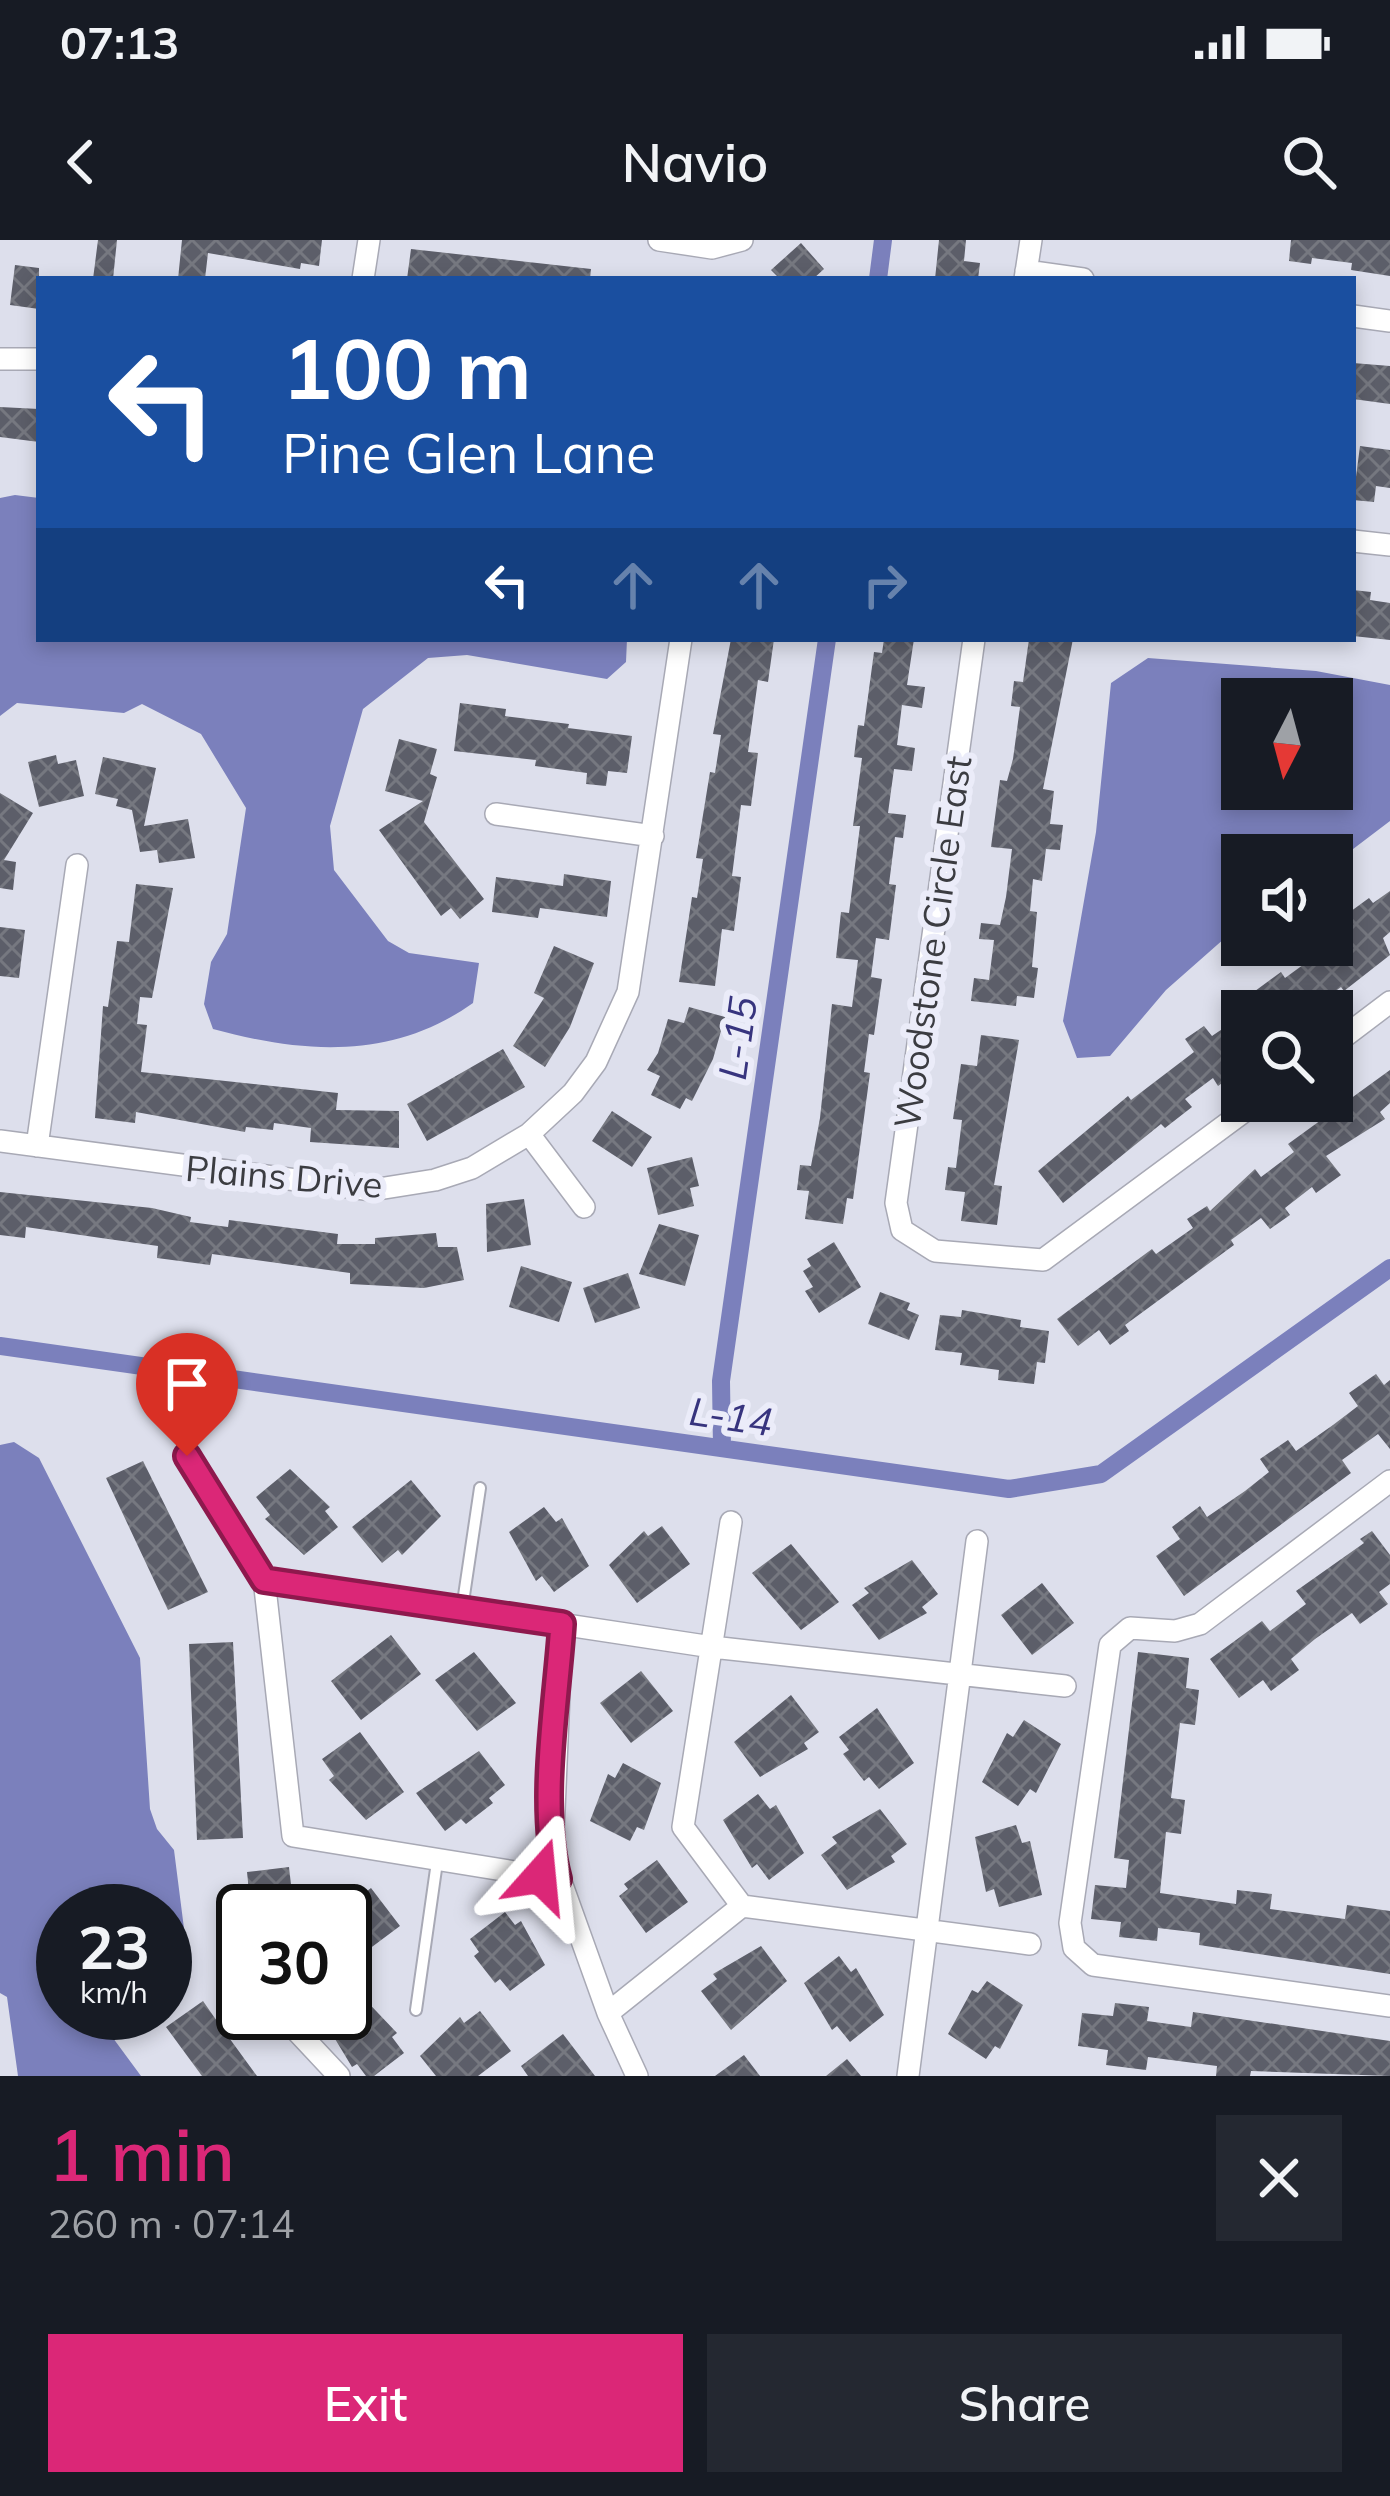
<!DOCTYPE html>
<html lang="en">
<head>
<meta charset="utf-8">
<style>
  body { margin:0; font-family:Mulish,sans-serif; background:#242831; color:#f1f3f6; height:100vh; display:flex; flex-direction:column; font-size:45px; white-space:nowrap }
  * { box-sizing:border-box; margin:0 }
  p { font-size:39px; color:#9ea1a6 }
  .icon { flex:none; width:66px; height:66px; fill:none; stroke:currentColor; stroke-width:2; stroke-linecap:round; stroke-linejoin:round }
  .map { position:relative; height:1836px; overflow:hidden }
  .drawer { display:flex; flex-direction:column; background:#171b24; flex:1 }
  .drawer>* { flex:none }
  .hud { position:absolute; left:36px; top:36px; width:1320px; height:366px; border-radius:0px; box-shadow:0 6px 18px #0003; background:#1a4fa0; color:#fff; overflow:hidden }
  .needle { width:78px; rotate:186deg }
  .controls { position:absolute; left:1221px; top:438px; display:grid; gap:24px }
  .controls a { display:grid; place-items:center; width:132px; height:132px; border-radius:0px; background:#171b24; box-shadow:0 6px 18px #0003; font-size:60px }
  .speed { position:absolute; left:36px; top:1644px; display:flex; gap:24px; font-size:60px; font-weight:700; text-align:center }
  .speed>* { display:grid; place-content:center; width:156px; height:156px; border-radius:50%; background:#171b24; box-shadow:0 6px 18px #0003; line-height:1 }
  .speed small { font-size:30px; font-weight:400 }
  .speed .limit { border:6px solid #111; border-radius:18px; background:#fff; color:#111 }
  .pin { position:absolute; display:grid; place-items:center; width:102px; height:102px; color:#fff; margin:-123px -51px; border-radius:50% 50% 50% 0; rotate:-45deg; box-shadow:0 0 12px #0007 }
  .pin .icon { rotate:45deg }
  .me { position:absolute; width:132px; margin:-66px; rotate:18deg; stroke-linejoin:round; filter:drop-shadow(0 0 9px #0008) }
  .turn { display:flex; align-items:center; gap:42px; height:252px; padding:0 48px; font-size:54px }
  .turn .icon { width:156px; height:156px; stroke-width:2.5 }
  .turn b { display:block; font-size:84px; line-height:102px }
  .lanes { display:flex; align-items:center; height:114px; padding:0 48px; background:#0003; justify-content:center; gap:60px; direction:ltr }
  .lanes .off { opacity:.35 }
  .round { display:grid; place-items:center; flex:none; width:126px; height:126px; border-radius:0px; background:#242831 }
  .summary { display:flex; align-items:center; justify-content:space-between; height:204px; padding:0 48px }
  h1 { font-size:72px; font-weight:600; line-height:90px; color:#db2777 }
  .action { display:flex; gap:24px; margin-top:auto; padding:24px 48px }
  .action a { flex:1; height:138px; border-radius:0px; background:#db2777; color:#fff; font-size:48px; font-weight:600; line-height:138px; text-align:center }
  .action a+a { background:#242831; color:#f1f3f6 }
  .status { display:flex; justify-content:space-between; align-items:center; height:84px; padding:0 60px; background:#171b24; direction:ltr }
  .status svg { height:33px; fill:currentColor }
  header { display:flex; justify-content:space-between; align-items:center; height:156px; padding:0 48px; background:#171b24; font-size:54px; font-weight:600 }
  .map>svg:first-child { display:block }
  .water { fill:#7b80bc; fill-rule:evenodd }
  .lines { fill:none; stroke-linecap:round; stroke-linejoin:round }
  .canal { stroke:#7b80bc; stroke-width:18 }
  .building { fill:url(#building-cross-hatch) }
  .lane-casing { stroke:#a8a9b5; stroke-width:14 }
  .street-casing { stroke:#a8a9b5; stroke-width:24 }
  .lane { stroke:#fff; stroke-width:10 }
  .street { stroke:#fff; stroke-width:21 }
  .route-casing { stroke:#8e194d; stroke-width:30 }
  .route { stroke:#db2777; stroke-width:21 }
  .labels { text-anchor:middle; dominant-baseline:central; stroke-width:12; stroke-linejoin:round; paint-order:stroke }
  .street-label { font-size:36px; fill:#3b3c41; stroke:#ebecf9 }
  .water-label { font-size:39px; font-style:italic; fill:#37347e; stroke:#ebecf9 }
</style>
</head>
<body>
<div class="status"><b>07:13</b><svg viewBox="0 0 49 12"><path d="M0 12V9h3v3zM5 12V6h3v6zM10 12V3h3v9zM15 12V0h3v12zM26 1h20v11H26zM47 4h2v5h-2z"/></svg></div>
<header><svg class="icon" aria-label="back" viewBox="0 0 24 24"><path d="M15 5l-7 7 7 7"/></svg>Navio<svg class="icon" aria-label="search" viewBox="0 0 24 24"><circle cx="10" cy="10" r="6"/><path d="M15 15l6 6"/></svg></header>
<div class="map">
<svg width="1390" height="1836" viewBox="0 0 1390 1836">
  <defs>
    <pattern id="building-cross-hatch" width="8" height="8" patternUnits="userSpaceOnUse" patternTransform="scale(3)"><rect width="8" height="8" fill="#5c5e69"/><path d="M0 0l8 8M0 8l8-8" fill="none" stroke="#767880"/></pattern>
  </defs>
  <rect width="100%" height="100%" fill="#dddfec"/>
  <path class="water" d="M15,255L39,258V399H627L626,422L607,439L467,415L428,418L363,469L330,586L334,630L388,701L409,713L479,723L473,763C393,820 304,814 213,789L204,764L211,722L227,694L246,568L201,494L142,464L124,473L17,463L0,476V258Z
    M1148,418L1316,431L1390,445V581L1332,625V615H1242V683L1166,750L1110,816L1077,818L1063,781L1096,592L1111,443ZM1242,459H1332V549H1242Z
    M14,1202L39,1218L140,1418L150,1569L157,1589L174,1610L187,1712L165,1731V1671H63V1773H113V1798L141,1836H18L7,1757L0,1753V1205Z"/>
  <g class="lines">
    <path class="canal" d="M878,39L883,0
      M0,1106L1009,1249L1101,1234L1390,1028
      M722,1208L721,1141L827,399"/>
  </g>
  <path class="building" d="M98,0H117L113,39H93Z
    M182,0H322L319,26L301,23L300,29L208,13L205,39H178Z
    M939,0H966L964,21L980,23L978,39H935Z
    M1291,0H1390V36L1351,30L1352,23L1312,18L1311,24L1289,21Z
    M801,3L824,29L813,39H780L771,30Z
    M411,9L591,29L590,39H407Z
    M15,25L39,28V69L10,65Z
    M1353,123L1390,126V164L1353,159Z
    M0,167L39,169V202L0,197Z
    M1360,206L1390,210V248L1376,246L1374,262L1353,260Z
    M1353,350L1371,352L1370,360L1390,363V400L1353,396Z
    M731,399H774L768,442L758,440L748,512L758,513L751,566L741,565L732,636L741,637L734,691L722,689L715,746L679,742L692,657L697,658L703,619L696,618L710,532L715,533L721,495L713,494Z
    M884,399H914L907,445L925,447L922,468L902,465L897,505L915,508L912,531L894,529L888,573L906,575L903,598L895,597L889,644L896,645L889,700L876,698L871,737L882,739L874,795L869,794L864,832L870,833L853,959L847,958L843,984L805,979L809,951L797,950L800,925L811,926L820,878L832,764L852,767L858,720L836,718L841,672L849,673L860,586H853L862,518L854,517L858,485L864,486L874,412L882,413Z
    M1029,399H1073L1043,549L1054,551L1050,584L1063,585L1060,610L1046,609L1042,641L1033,639L1030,671L1037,672L1032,727L1038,728L1034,758L1017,756L1016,766L971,761L974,738L989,740L994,700L979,699L981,683L1000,685L1006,657L1012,609L991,607L1000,540L1007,541L1013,519L1020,467L1011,466L1014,441L1023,442Z
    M460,463L506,469L505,476L569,484L568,488L632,496L627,533L608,531L606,546L586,544L587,533L535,526L536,520L454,511Z
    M399,499L437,509L430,534L437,537L424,582L484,659L460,679L451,668L441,676L379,590L423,561L385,551Z
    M56,515L58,524L76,520L84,556L39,567L28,522Z
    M103,517L156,528L144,586L188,579L195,618L159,623L157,610L140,612L132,570L116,566L118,559L95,554Z
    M0,553L33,573L4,620L16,622L13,650L0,648Z
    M564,634L611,641L607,677L540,668L538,678L492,672L496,637L563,646Z
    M136,644L173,648L152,758L140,757L137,784L147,785L141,832L338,853L336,870L399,871V908L310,902L311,888L274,883L273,890L246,887L245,892L136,872L135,883L95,878L103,766L108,767L117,701L129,702Z
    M1390,651V692L1383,698L1390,715L1344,751L1341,747L1309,771H1228L1281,732L1285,738L1318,714L1310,705H1332V685L1369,658L1373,663Z
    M0,687L25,690L19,738L0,736Z
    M554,706L594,723L570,787L545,827L513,806L544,758L534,753Z
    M689,767L725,777L713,819L692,861L686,858L680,869L651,855L660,836L647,830L658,813L668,779L684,783Z
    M1234,781L1242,793V829L1218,846L1213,838L1185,859L1192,867L1165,888L1161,884L1063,963L1038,931L1128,856L1131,860L1194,812L1185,799L1204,786L1212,796Z
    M981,795L1019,800L994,945L1002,946L997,985L961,981L965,952L945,950L948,927L956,928L962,880L953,879L961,824L977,826Z
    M503,809L525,847L427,901L407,864Z
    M1390,830V863L1380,872L1385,879L1326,916L1341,935L1316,953L1312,947L1285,968L1290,975L1270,989L1261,978L1231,1000L1234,1005L1125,1085L1129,1091L1110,1105L1099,1090L1078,1106L1057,1079L1152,1009L1156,1014L1193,988L1187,979L1207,966L1210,971L1255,929L1261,937L1294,912L1288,904Z
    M612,871L652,897L632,927L592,901Z
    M692,917L699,946L690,948L694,966L658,975L647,928Z
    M0,952L152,968L191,977L190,982L228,987L229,980L338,994L337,1004H375V998L436,993L438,1007H457L464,1040L424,1048L350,1044V1033L212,1014L210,1025L157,1018L158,1006L101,998L26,987L25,998L0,995Z
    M524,959L531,1005L487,1012L486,964Z
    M659,984L699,995L685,1046L639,1034Z
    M834,1002L861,1047L819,1073L805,1051L813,1047L803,1031L811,1026L807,1019Z
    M521,1026L572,1042L559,1082L509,1067Z
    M628,1033L640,1068L595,1083L583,1048Z
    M880,1052L910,1063L907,1070L919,1075L909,1100L868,1084Z
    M962,1070L1021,1080L1020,1087L1049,1091L1045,1123L1037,1122L1034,1144L998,1140L999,1130L960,1125L962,1113L935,1110L940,1075L961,1077Z
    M1376,1134L1384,1145L1390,1140V1209L1378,1194L1342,1220L1351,1233L1184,1356L1156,1316L1180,1299L1172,1287L1200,1266L1207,1277L1245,1251L1269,1232L1260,1219L1288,1200L1296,1211L1333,1185L1358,1166L1349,1153Z
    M143,1221L208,1352L168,1370L106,1238Z
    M290,1229L330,1267L325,1271L338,1287L304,1315L265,1279L270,1275L256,1257Z
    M411,1240L441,1276L402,1315L398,1310L382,1323L352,1287Z
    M544,1267L556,1282L562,1278L589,1326L554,1352L542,1336L536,1341L509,1292Z
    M662,1286L690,1324L637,1363L609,1325L644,1291L648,1296Z
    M1372,1291L1390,1315V1344L1379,1352L1388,1364L1360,1384L1352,1373L1315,1399L1291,1419L1299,1430L1271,1451L1263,1440L1239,1458L1210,1419L1262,1381L1270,1391L1306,1364L1296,1351L1364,1303L1360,1299Z
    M791,1304L839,1362L801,1390L752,1333Z
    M912,1320L938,1354L922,1367L927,1373L879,1400L852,1365L869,1353L864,1348Z
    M1042,1343L1074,1383L1032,1415L1001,1375Z
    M391,1395L421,1434L361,1480L331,1441Z
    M233,1402L243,1598L197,1600L189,1404Z
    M474,1412L516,1463L477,1491L435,1440Z
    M1138,1412L1189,1418L1186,1448L1199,1450L1195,1485L1180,1483L1171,1558L1185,1560L1181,1594L1166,1592L1160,1653L1236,1664L1237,1650L1272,1654L1270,1669L1345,1679L1347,1665L1390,1671V1734L1199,1705L1200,1693L1158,1688L1157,1701L1119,1697L1121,1682L1091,1679L1095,1645L1126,1648L1129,1620L1114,1618Z
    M641,1431L673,1471L631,1503L600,1463Z
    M791,1455L819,1492L804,1503L808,1509L760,1537L734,1502Z
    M877,1468L914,1523L879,1549L869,1537L864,1541L843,1514L849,1510L839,1497Z
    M1024,1480L1061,1504L1036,1553L1030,1549L1018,1566L982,1542L1007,1493L1013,1497Z
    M360,1492L404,1552L366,1580L329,1540L334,1536L322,1519Z
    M479,1511L505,1545L489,1558L493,1563L466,1584L461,1579L445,1591L416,1553Z
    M623,1523L661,1543L644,1590L637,1587L630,1601L590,1581L608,1534L615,1538Z
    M758,1554L770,1569L776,1565L804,1613L769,1640L757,1624L752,1628L723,1580Z
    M880,1569L907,1604L891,1616L895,1622L847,1650L821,1615L837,1603L832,1597Z
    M1016,1585L1022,1603L1030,1601L1042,1655L999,1667L994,1649L986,1652L975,1597Z
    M657,1620L688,1662L646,1693L619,1656L628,1649L624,1644Z
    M289,1627L294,1671H251L247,1632Z
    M371,1648L400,1686L345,1727V1668Z
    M505,1672L515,1685L521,1681L545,1725L510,1751L500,1739L495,1743L474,1716L479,1712L470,1699Z
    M761,1706L787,1741L731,1790L701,1751L717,1739L713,1734Z
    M839,1716L851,1732L856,1728L884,1775L850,1802L837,1786L832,1790L804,1743Z
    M987,1741L1023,1765L1000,1809L995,1806L986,1819L948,1794L972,1750L978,1753Z
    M358,1752L397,1793L392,1797L404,1813L374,1836H366L357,1824L352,1827L323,1779L345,1773V1762Z
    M203,1761L219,1784L257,1836H202L166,1787Z
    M1115,1763L1149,1767L1147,1781L1191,1787L1193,1772L1390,1801V1836L1251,1831L1250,1836H1216L1217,1826L1148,1817L1146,1830L1106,1825L1108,1810L1078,1806L1082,1773L1113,1776Z
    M480,1771L511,1811L478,1836H436L420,1816L460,1777L464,1783Z
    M563,1794L595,1836H528L521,1826Z
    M744,1815L760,1836H715Z
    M847,1819L861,1836H826Z"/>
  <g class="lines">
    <g class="lane-casing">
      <path id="lane" d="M462,1369L480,1248
        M416,1770L437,1622"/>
    </g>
    <g class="street-casing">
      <path id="street" d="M659,0L712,8L742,0
        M1026,31L1083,39
        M363,39L369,0
        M1025,39L1031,0
        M1353,76L1390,81
        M0,119H39
        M1353,301L1390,305
        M974,399L896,963L902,990L935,1011L1043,1020L1258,861
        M496,574L653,596
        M1332,806L1390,762
        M529,894L584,967
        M0,901L372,950L435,940L472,928L529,894L573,853L596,822L628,752L681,399
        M37,906L77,625
        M187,1216L264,1339L293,1596L558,1639
        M1390,1241L1200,1384L1175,1391L1130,1388L1110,1405L1070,1683L1074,1708L1093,1725L1390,1766
        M731,1282L683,1587L742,1666L1030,1704
        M264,1339L712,1407L1065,1446
        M562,1384L552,1617L608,1773L637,1836
        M280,1773L339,1836
        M608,1773L742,1666
        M908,1836L977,1301"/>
    </g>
    <use href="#lane" class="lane"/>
    <use href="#street" class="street"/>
  </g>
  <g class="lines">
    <g class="route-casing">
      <path id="route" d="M187,1216L264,1340L562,1384C557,1461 538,1566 558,1639L540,1636"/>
    </g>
    <use href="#route" class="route"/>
  </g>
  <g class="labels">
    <g class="street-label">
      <text transform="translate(932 702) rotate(-82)">Woodstone Circle East</text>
      <text transform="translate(284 936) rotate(5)">Plains Drive</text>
    </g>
    <g class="water-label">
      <text transform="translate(737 798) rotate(-82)">L-15</text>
      <text transform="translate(731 1176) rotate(8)">L-14</text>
    </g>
  </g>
</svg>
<div class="controls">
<a><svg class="needle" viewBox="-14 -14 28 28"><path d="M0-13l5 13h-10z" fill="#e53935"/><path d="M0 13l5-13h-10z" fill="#9ea1a6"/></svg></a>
<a><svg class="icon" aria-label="sound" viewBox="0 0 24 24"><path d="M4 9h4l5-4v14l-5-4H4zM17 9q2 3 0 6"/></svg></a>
<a><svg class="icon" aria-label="search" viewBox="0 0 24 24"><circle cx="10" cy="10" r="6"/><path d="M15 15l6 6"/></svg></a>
</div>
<div class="speed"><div>23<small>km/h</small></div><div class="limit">30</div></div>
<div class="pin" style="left:187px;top:1216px;background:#d93025"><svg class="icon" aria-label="arrive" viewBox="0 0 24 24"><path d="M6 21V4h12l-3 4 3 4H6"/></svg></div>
<svg class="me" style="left:540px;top:1636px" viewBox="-20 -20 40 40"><path d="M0-17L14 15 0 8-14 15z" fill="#db2777" stroke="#fff" stroke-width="4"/></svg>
<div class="hud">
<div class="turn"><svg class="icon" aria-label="left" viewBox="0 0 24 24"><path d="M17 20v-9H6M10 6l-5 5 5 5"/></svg><div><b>100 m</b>Pine Glen Lane</div></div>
<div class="lanes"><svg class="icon" aria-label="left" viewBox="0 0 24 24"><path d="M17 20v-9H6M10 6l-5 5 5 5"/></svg><svg class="icon off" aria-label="ahead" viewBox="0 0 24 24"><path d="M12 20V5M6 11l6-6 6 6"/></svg><svg class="icon off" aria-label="ahead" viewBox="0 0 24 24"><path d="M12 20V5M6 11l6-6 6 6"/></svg><svg class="icon off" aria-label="right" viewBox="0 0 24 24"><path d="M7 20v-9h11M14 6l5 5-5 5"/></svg></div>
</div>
</div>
<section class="drawer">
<div class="summary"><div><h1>1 min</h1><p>260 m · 07:14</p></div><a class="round"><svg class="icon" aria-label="close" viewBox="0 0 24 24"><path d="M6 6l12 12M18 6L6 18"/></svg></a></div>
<div class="action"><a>Exit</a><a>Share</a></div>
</section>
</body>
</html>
